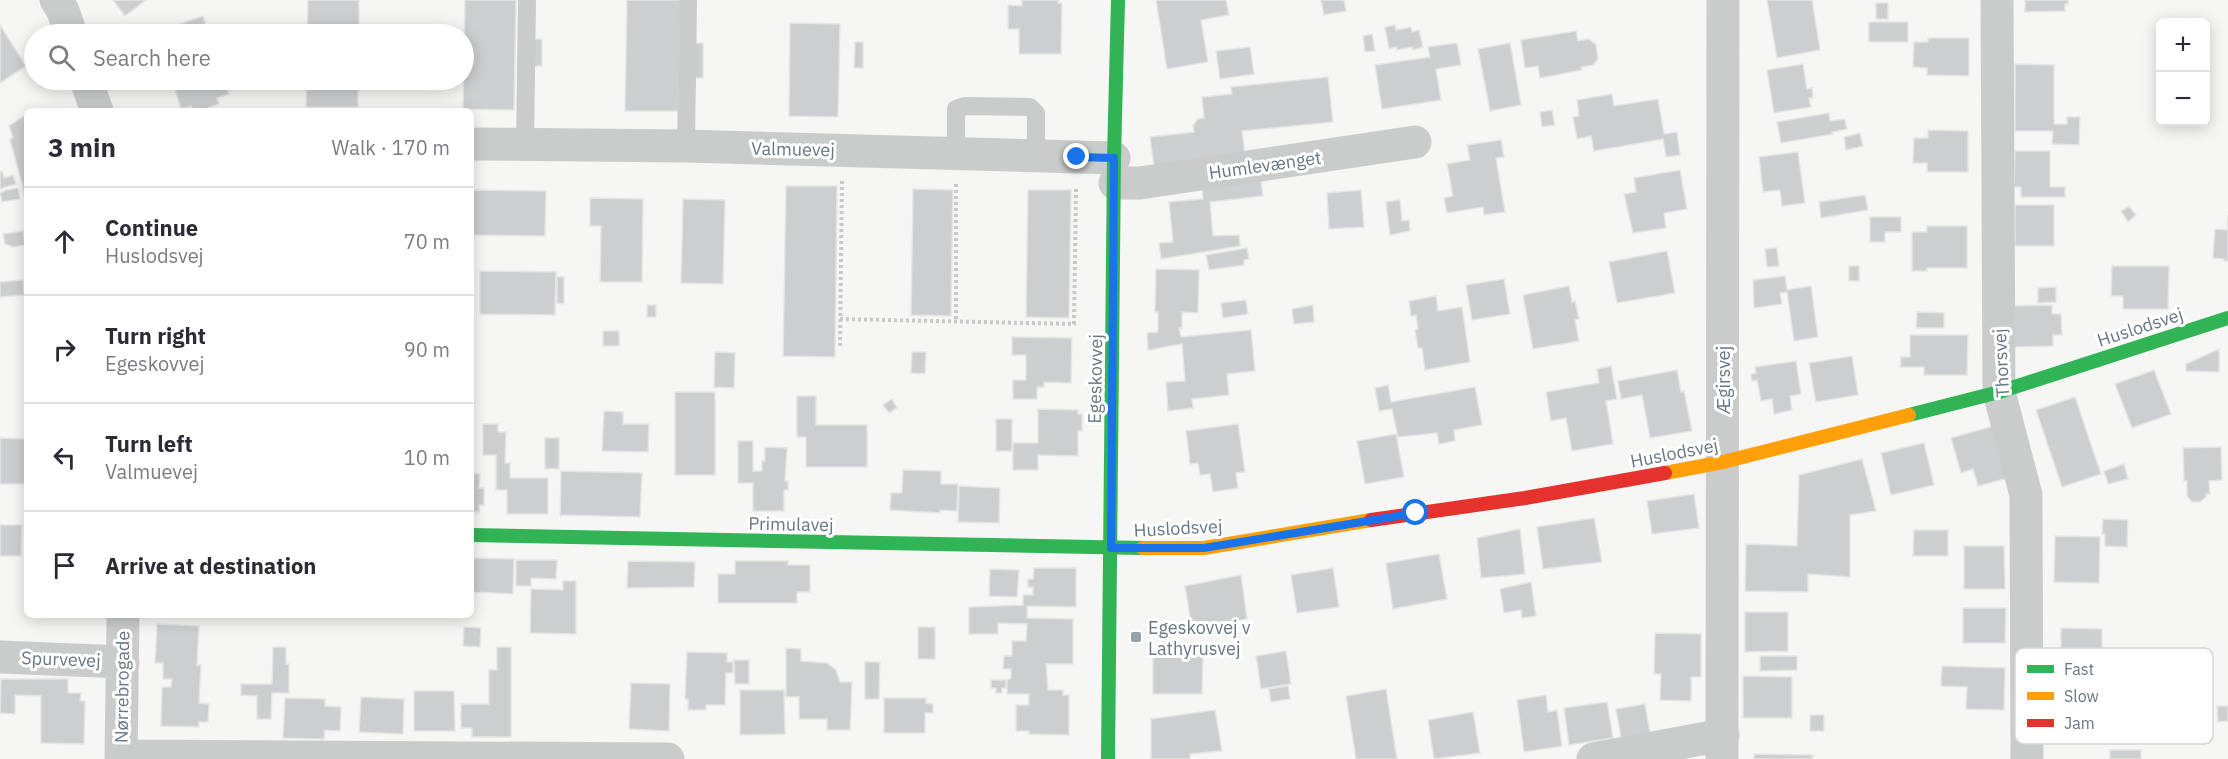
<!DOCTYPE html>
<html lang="en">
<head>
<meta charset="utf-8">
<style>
	:root { --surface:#fff; --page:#f2f2f3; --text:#2b2b33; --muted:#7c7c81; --line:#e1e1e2 }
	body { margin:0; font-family:"IBM Plex Sans",sans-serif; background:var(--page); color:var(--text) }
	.controls { position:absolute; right:18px; top:18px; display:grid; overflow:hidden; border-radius:9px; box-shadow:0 3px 15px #0003 }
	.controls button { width:54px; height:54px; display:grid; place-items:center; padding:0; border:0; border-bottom:2px solid var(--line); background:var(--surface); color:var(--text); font:30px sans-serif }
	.stop { position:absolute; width:18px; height:18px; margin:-14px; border:4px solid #1a73e8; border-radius:50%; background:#fff }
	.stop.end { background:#1a73e8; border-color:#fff; box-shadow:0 2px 6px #0008 }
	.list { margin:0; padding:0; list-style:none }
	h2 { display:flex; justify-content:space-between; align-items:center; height:78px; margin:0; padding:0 24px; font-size:26px }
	h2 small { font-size:20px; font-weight:400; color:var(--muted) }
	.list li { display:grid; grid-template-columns:39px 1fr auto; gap:18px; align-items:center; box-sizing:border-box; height:108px; padding:0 24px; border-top:2px solid var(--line) }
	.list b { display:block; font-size:22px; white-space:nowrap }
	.list p { margin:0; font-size:20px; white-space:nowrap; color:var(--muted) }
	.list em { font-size:20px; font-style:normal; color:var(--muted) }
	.icon { flex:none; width:33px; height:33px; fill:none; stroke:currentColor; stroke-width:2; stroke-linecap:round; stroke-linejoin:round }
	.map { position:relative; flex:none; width:2228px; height:759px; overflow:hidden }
	.search { position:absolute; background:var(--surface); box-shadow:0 3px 15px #0003; left:24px; top:24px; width:450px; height:66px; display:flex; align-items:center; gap:15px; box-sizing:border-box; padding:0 21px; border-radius:33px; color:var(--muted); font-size:22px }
	.panel { position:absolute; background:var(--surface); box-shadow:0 3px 15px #0003; left:24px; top:108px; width:450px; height:510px; border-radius:9px }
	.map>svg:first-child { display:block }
	.building { fill:#cdcecf; stroke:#e5e5e4; stroke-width:1.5 }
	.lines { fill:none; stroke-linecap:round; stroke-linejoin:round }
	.path { stroke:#c8c9ca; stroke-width:4; stroke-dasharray:3 3; stroke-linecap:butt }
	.lane { stroke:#cacccc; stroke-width:18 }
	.street { stroke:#cacccc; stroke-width:33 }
	.fast { stroke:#30b455; stroke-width:14 }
	.slow { stroke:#ff9f0a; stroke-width:14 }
	.jam { stroke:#e5322d; stroke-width:14 }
	.route { stroke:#1a73e8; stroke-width:8 }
	.poi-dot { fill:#99a3ab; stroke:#fff; stroke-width:2 }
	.labels { text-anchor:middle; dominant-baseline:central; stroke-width:6; stroke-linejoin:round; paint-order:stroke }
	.street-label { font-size:18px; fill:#677783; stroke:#fff }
	.poi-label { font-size:18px; fill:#677783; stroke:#fff; text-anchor:start }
	.key { fill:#fff; stroke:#d1d6da; stroke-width:1.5 }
	.key-label { font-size:16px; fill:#677783 }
</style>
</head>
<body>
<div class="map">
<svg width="2228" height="759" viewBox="0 0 2228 759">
	<rect width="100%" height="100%" fill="#f6f6f5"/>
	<path class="building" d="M113,0H146L125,16Z
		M308,0H359V34H307Z
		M465,0H516L514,110L463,109Z
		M627,0H680L678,111H625Z
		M1022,0H1059L1058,3H1062L1061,54H1019V29H1008V5L1022,6Z
		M1156,0H1226L1229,15L1201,20L1208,62L1167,69Z
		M1321,0H1344L1346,11L1324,15Z
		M1767,0H1812L1820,50L1777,58Z
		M2025,0H2068V4H2065V11L2025,12Z
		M1876,3H1888V19H1876Z
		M203,16L209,34H157L156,32Z
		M1869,22H1908V42H1869Z
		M790,23L840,24L838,117L789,116Z
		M0,25L26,66L0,83Z
		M1395,25L1396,30L1411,27L1412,32L1419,30L1423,47L1413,50L1412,47L1397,50L1396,47L1389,49L1385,27Z
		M1576,31L1578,41L1589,39L1596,45L1598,59L1593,65L1581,67L1582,70L1540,78L1538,66L1525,68L1521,40Z
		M1372,34L1375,51L1365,52L1363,36Z
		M1928,38H1969V76L1927,75V68L1913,67L1914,42H1928Z
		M533,39H542V66H533Z
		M855,42H863V68H854Z
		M694,43H703V78H694Z
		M1457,43L1461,65L1436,69L1441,100L1382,109L1375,65L1430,57L1428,47Z
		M1510,43L1521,105L1490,111L1478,49Z
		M1250,47L1254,74L1220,79L1216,51Z
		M1803,64L1807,89L1812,88L1813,98H1809L1811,107L1774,113L1767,70Z
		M2015,64L2054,65V124H2067V117H2080L2079,145L2052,144L2053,131H2015Z
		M1328,77L1333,122L1242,131L1245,156L1154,166L1150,137L1194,132L1193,125L1198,119L1204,118L1202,97L1232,94L1231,87Z
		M172,80H224L229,94L217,98L219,104L199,111H193L191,106L181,109Z
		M307,80H358V107H306Z
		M1612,94L1614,106L1658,99L1664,134L1677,132L1680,155L1666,157L1663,139L1594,151L1591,136L1577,139L1573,117L1579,116L1577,100Z
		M1552,110L1555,125L1542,127L1540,112Z
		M1829,113L1830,121L1845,119L1847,129L1832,132L1833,134L1781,143L1777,122Z
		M27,114V212L22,183L10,140L13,137L9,126Z
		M1928,130L1968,131V172H1927V163H1913L1914,138H1928Z
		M1860,133L1863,146L1846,150L1844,137Z
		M1501,140L1504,157L1496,158L1505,212L1484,215L1483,207L1447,213L1444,198L1453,196L1447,164L1470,160L1467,145Z
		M2015,151H2050V187H2065V197H2021V187H2014Z
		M1798,152L1805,203L1782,206L1780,190L1763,192L1759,157Z
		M1680,170L1687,209L1664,213L1666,228L1633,233L1624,194L1636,192L1634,178Z
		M2,171L4,178L13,175L16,184L0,189V172Z
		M1261,181L1263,196L1210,202L1213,236L1239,235L1240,246L1161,259L1159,243L1173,242L1169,202L1203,199L1202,185Z
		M786,186H837L835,357L783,356Z
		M18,188L20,199L2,202L0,193L6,190Z
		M913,189L953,190L951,316L911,315Z
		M471,190L546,191L545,236L471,235Z
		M1028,190H1071L1069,318L1026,317Z
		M1361,190L1364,227L1329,229L1327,193Z
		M1865,195L1868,210L1821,218L1819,202Z
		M590,198L643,199L642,282H600L601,226H590Z
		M683,199L725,200L723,284L681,283Z
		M1400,200L1402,221L1409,220L1410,231L1390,235L1386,202Z
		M2015,205H2054V246H2015Z
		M2129,206L2136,215L2128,222L2121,211Z
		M2228,215V261H2224V259L2213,258L2215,229L2227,230Z
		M1870,217H1901V232H1885V242H1870Z
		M1927,226H1967V268H1927V271H1912V232H1927Z
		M23,231L25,245L13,247L5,244L3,234Z
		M1247,248L1249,259L1244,260V265L1209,270L1206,255Z
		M1777,248L1779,266L1767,267L1765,249Z
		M1667,251L1675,293L1617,303L1609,262Z
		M1849,266H1859V281H1849Z
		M2112,266H2169L2168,309H2123V296H2111Z
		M1156,269L1199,270L1198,313L1182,312V328H1179L1181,337L1251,330L1255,371L1227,374L1229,395L1192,399L1193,408L1168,411L1166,382L1185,381L1182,344L1148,350L1147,333L1158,332V312H1155Z
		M480,271L556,272L555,315L480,314Z
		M1785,276L1787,290L1811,286L1818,337L1794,341L1787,292L1780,293L1782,304L1754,308L1753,280Z
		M557,277H564V304L557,303Z
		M1504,279L1510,314L1472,320L1466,285Z
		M23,280L24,295L0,297V282Z
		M1569,286L1572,302L1575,301L1579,319L1575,320L1579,341L1533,349L1523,295Z
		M2056,287V302L2038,303V288Z
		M1436,296L1438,311L1462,307L1470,362L1425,370L1422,348H1418L1415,330L1418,329L1416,315L1411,316L1409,301Z
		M1246,300L1248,314L1223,318L1221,303Z
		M647,305H656V317H647Z
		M1313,305L1314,322L1294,324L1292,309Z
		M2052,305V314H2061L2062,335H2053V346L2014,347L2013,306Z
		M1917,312L1944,313V328H1916Z
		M603,331H619V346H603Z
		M1910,335H1968L1967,375H1924V367H1900L1901,357H1910Z
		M1012,337L1072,338L1071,383L1044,382V387H1037V399H1013V380H1026V355H1012Z
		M2219,349V372L2186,371V364Z
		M715,352L735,353L734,388L714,387Z
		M912,352H926L925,374L911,373Z
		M1852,356L1858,395L1816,402L1809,363Z
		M1796,361L1801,394L1790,396L1792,410L1774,414L1772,399L1761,401L1757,380L1752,381L1751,374L1756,373L1755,367Z
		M1611,366L1617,399L1606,401L1613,444L1572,451L1566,418L1551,421L1546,392L1599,383L1597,369Z
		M1677,370L1681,392L1684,391L1692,431L1650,438L1642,395L1621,399L1618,381Z
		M2154,370L2171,414L2132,428L2115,384Z
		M1388,385L1391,402L1475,387L1482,425L1454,430L1455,441L1439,444L1437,433L1398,437L1392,409L1379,411L1375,388Z
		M675,392H715V475H675Z
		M797,396H816V425H867V467H806V437H797Z
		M2075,397L2101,474L2062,487L2036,410Z
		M892,399L897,408L889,413L883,405Z
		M1038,409L1078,410V414H1082V431H1078V456L1038,455V470H1013V443H1038Z
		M604,411L623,412V424H649L648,452L602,451Z
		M996,419H1012V451H996Z
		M483,424H498V432H506L505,463H510V478H548V514H507V490H496V455H483Z
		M1238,424L1245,472L1236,473L1238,488L1213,492L1210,474L1200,475L1198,463L1190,464L1186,431Z
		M1997,425L2012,477L1978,486L1973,469L1961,473L1951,438Z
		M1396,434L1404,477L1365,484L1357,441Z
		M0,438L27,439V484H0Z
		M545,438H559V469H545Z
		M738,441H753V471H762V461H765V447L787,448L785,481H788V490H784V511H753V483H738Z
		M1924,443L1934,485L1891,495L1881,453Z
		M2221,447L2222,480L2209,481L2210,494H2206V497L2200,502H2192L2187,496V481H2184L2183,448Z
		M1862,459L1876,511L1850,515V577L1808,574V592L1745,591L1746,544L1797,546L1799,475Z
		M2124,464L2128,479L2108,484L2104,471Z
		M903,470L941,471V484H958L957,511L940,510V513L890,510L891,493H902Z
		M561,471L642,473L640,517L560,515Z
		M471,473L480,474L479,488H484V505H479V512H471Z
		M959,486L1000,488L999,523L958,522Z
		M1694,494L1699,528L1652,534L1647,501Z
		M1594,518L1602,562L1543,569L1537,527Z
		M2103,519L2128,520L2127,547L2105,546V534H2102Z
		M0,525H22L21,556H0Z
		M1520,529L1525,574L1481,578L1477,538Z
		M1914,530H1948V556H1913Z
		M2055,536L2100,537L2099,583L2054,582Z
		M1964,546H2004L2005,589H1964Z
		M1439,554L1447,599L1393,609L1386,563Z
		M473,558L514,559L513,594L471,592Z
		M516,560H557L556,579L531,578V586H516Z
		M628,561L695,562L694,587L627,588Z
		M735,561H788V565H810V592H797V603H718V574H735Z
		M1034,568H1076V607L1027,606V618L1073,619V664H1046L1048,690H1063V695H1069V735L1029,734V731H1016V705H1029V694H1007V680L1011,678V669H1003L1004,656H1012V641H1026L1027,624L998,623V634H969V607L1023,605V595H1033V587H1028V579H1033Z
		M1333,568L1339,607L1297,613L1291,575Z
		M990,569L1019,570L1017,597L989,596Z
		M1241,575L1247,619L1192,628L1185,586Z
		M563,581H576V634L530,633L531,589L563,590Z
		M1531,582L1536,616L1522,618L1521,610L1504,613L1500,589Z
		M1963,608H2006L2005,643H1963Z
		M1745,612H1788V651L1745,652Z
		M157,624L199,626L197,665H201L199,703L209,704L208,722H199V727L161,726L162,687H171L172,679H163V663H155Z
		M464,627L481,628L480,647L463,646Z
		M918,627H935V659H918Z
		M2061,628L2102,629V667L2061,666Z
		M1655,633L1701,634V677H1691V701L1660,700L1661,674H1654Z
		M1172,644H1200V654H1203L1202,694H1153V654H1172Z
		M273,647H286V664H289V693H272L271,719H257V696L241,695V684H272Z
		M497,647H511V737H472V728H461V704H489V670H497Z
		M786,648L801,649V661L827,663L836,670L840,682H852L850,730H827V719H799V697H786Z
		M1286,651L1291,684L1261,689L1256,656Z
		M687,652L727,653V662H733V673H726L725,705H706V710H688V699H685Z
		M1760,656H1797V670L1760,671Z
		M734,660H749V684H735Z
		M865,662H880L879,699H865Z
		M1942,666L2005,668L2004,710L1966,709L1967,687L1941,686Z
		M1743,676L1792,677V718H1743Z
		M1,679H68V693H81L80,701H85L84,744L41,743V696L15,695V714L0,713Z
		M991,680H1006V688H1002V693H996V688H991Z
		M631,683L670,684L669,731L629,729Z
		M1288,686L1290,699L1271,702L1269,689Z
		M1386,689L1397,759H1356L1346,696Z
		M740,690H784L785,734L740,735Z
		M414,691H454L455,731H414Z
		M1546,695L1548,712L1557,710L1562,746L1524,752L1517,700Z
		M361,697L404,699L403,734L359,732Z
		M285,698L325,699V706L341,707L340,731L325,730L324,739L283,738Z
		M884,698H926V703L933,704V713H925V733H884Z
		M1607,702L1613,738L1569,745L1564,708Z
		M1645,704L1650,733L1621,738L1616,709Z
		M2217,706H2228V721L2218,722Z
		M1215,710L1222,751L1190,754V759H1151V719Z
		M1473,712L1480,753L1434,759L1428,720Z
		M1810,715H1824V731H1810Z
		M2110,750H2141V759H2110Z
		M1754,754L1813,755L1812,759H1754Z"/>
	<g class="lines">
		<path class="path" d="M956,184V321
			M840,319L1074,324L1076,189
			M840,346L842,181"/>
		<path class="lane" d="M525,144L527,0
			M686,146L688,0
			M956,154V109L965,106L1030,107L1036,113V156"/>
		<path class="street" d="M56,0L63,11L71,34
			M1997,0L1999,392L2026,495L2027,759
			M86,80L97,111
			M471,144L686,146L1114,158
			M1115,183H1140L1415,142
			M0,657L123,662
			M121,756L668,759
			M121,759L123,615
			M1593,759L1723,735
			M1722,759L1723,0"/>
		<path class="fast" d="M1909,415L1999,392L2228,318
			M471,535L1143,548
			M1108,759L1114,158L1118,0"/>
		<path class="slow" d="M1665,473L1723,462L1909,415
			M1143,548H1204L1371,520"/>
		<path class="jam" d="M1371,520L1525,498L1665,473"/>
	</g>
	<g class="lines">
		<path class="route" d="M1077,157L1114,158L1111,548H1204L1416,513"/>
	</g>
	<rect class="poi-dot" x="1130" y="631" width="12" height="12" rx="3"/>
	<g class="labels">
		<g class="street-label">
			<text transform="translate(793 149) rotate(1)">Valmuevej</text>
			<text transform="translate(1265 165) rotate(-8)">Humlevænget</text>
			<text transform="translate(2140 327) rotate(-18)">Huslodsvej</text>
			<text transform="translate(2001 363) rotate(-93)">Thorsvej</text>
			<text transform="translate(1095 379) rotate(-89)">Egeskovvej</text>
			<text transform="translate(1723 380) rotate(-90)">Ægirsvej</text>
			<text transform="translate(1674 453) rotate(-11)">Huslodsvej</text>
			<text transform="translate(791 524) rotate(1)">Primulavej</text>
			<text transform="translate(1178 528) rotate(-3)">Huslodsvej</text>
			<text transform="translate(61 659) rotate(2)">Spurvevej</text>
			<text transform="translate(122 687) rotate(-89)">Nørrebrogade</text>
		</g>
		<g class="poi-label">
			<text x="1148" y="627">Egeskovvej v<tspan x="1148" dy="21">Lathyrusvej</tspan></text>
		</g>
	</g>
	<rect x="2015" y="648" width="198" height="96" rx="9" class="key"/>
	<rect x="2027" y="665" width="27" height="8" fill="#30b455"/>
	<rect x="2027" y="692" width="27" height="8" fill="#ff9f0a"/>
	<rect x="2027" y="719" width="27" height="8" fill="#e5322d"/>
	<g class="key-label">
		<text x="2064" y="675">Fast</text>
		<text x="2064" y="702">Slow</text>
		<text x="2064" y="729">Jam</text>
	</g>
</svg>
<div class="controls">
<button>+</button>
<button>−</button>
</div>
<div class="stop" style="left:1416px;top:513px"></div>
<div class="stop end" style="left:1077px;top:157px"></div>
<div class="search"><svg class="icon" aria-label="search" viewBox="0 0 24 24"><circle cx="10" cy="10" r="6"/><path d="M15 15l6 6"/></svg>Search here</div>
<section class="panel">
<h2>3 min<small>Walk · 170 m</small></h2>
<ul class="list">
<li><svg class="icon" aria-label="ahead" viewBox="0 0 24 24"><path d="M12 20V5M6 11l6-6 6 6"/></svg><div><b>Continue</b><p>Huslodsvej</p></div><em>70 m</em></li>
<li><svg class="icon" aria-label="right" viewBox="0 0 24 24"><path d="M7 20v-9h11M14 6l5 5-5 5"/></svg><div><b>Turn right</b><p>Egeskovvej</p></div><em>90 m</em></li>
<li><svg class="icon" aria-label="left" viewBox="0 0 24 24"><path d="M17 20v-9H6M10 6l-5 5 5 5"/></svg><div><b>Turn left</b><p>Valmuevej</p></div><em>10 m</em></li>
<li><svg class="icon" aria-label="arrive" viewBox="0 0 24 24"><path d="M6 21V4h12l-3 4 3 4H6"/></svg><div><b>Arrive at destination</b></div></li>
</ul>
</section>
</div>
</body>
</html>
